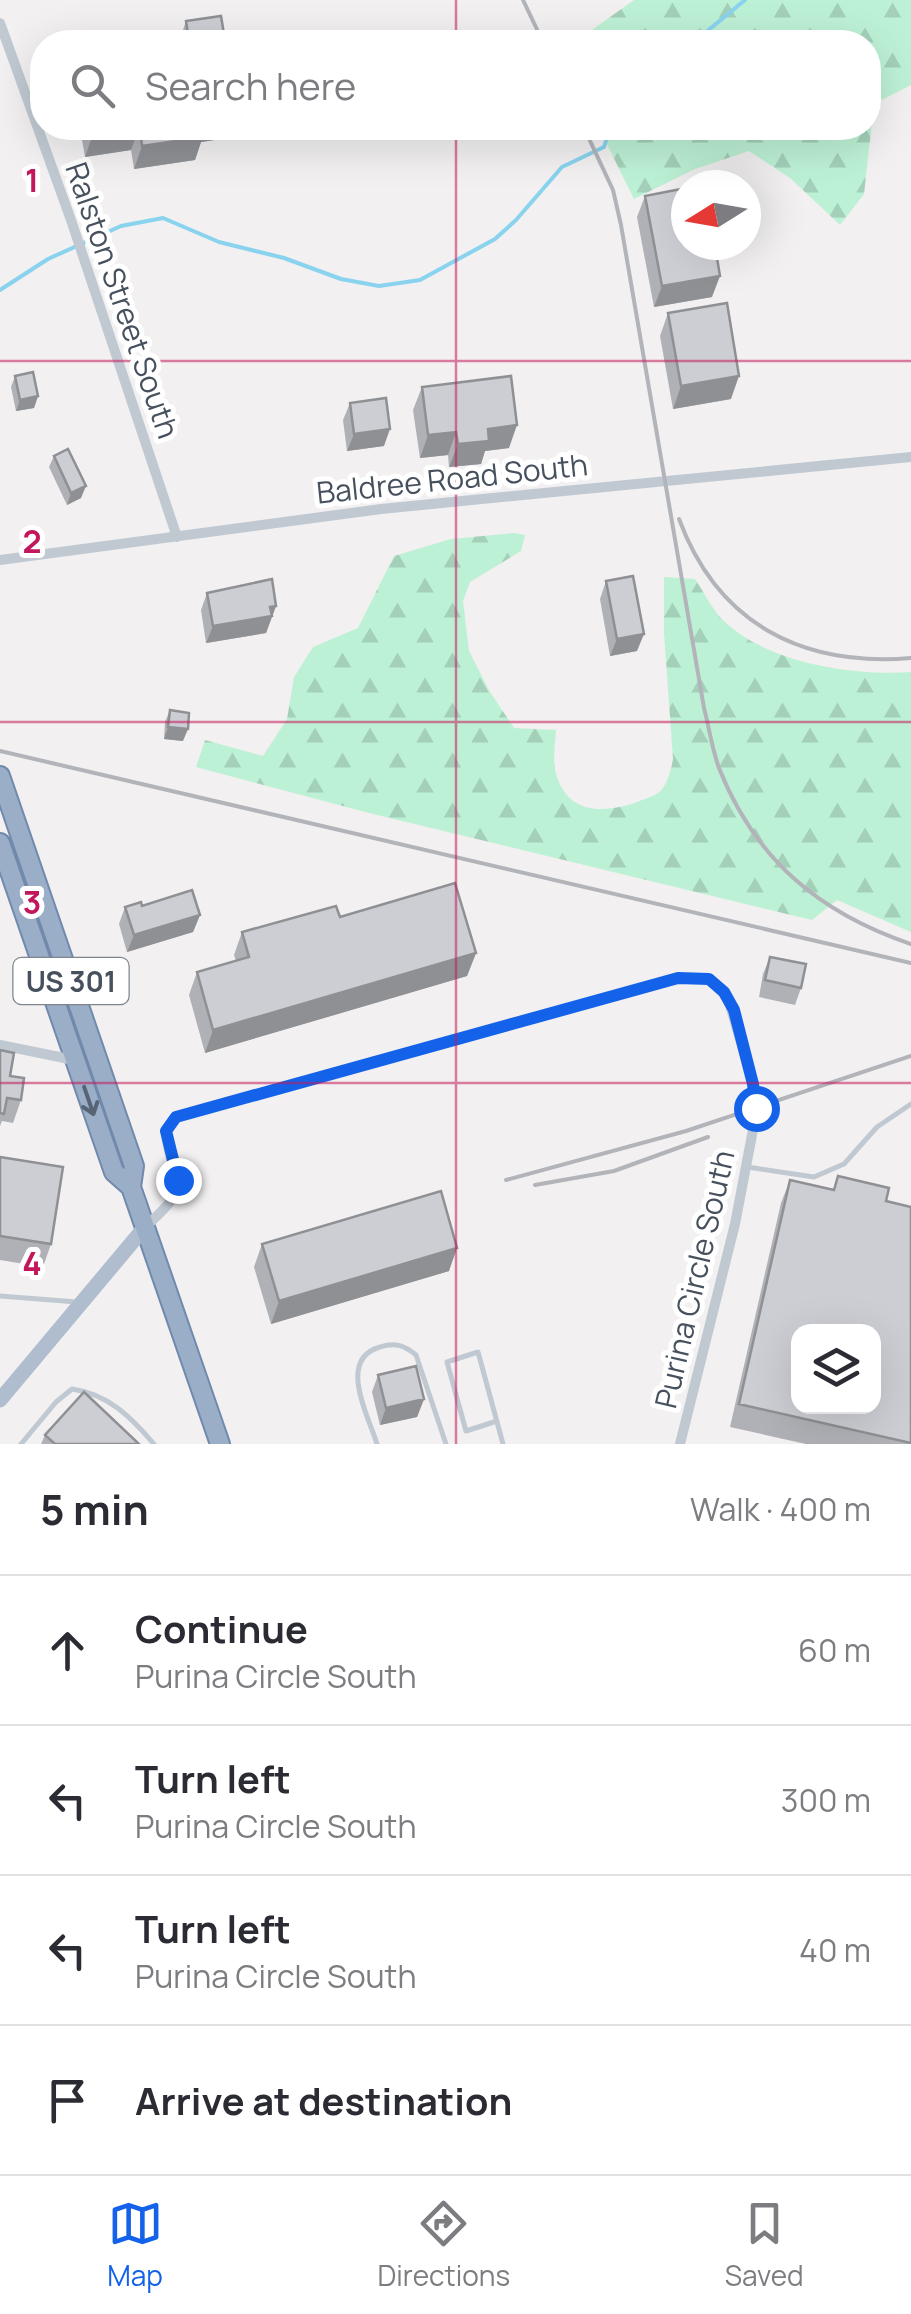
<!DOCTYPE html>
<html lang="en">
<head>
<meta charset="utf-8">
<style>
	:root { --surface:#fff; --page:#f7f7f7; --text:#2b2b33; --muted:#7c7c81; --line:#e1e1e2; --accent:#1362e9 }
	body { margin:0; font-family:Manrope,sans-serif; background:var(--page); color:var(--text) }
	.controls { position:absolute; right:30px; bottom:30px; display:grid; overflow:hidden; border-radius:20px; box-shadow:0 10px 40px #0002 }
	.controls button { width:90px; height:90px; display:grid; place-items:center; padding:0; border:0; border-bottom:2px solid var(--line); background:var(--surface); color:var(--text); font:50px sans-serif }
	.compass { position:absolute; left:671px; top:170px; width:90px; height:90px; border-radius:50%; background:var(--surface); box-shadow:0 10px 40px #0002; rotate:259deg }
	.stop { position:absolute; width:30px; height:30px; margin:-22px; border:8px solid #1362e9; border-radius:50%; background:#fff }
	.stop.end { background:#1362e9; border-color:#fff; box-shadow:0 2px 10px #0008 }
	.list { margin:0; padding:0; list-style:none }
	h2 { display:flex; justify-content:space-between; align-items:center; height:130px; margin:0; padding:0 40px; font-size:42px }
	h2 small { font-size:32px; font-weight:400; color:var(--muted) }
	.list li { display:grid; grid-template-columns:65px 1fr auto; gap:30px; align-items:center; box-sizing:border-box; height:150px; padding:0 40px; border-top:2px solid var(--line) }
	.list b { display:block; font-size:38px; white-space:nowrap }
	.list p { margin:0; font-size:32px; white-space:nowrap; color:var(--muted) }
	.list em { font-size:32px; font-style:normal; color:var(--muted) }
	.icon { flex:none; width:55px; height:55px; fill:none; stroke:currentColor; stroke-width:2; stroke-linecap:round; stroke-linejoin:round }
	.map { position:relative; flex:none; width:911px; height:1444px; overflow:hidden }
	.search { position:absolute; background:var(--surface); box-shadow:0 10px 40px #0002; left:30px; right:30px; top:30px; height:110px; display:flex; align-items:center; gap:25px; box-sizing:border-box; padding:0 35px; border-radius:40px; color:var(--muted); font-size:38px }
	.sheet { height:730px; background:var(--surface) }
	nav { display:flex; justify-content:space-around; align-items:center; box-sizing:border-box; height:140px; border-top:2px solid var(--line); background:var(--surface); font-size:28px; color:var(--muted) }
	nav a { display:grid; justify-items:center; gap:5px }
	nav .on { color:var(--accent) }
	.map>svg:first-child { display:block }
	.forest { fill:url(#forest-firs) }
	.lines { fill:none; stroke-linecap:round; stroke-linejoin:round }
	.stream { stroke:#89d3ef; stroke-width:4 }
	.trunk-casing { stroke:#7189ac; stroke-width:22 }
	.service { stroke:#c0c9d2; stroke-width:5 }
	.minor { stroke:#c0c9d2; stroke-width:10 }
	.primary { stroke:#afbdcf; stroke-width:15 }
	.trunk { stroke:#9aaec8; stroke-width:18 }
	.rail { stroke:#b2b4ba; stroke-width:4 }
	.wall { fill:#afb1b6 }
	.shaded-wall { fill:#8f9094 }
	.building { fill:#ccced4; stroke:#8f9094; stroke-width:2.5; fill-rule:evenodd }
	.oneway { stroke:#586473 }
	.route { stroke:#1362e9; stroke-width:12 }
	.grid { fill:none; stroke:#c2185b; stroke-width:2.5; stroke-opacity:0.55 }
	.labels { text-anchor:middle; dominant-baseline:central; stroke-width:10; stroke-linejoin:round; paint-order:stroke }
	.shield { fill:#fff; stroke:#7e858e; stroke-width:2.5 }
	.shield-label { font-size:28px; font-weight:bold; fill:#47515e }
	.street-label { font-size:30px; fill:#47515e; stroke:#fff }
	.grid-label { font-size:32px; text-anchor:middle; font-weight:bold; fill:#c2185b; stroke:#fff; stroke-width:10; stroke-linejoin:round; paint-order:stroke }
</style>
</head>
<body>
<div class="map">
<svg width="911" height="1444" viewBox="0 0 911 1444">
	<defs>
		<pattern id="forest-firs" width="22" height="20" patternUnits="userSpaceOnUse" patternTransform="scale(2.5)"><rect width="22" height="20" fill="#bdf1d5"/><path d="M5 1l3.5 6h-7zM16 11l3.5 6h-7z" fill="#a4d0b9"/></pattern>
	</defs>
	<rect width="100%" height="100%" fill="#f2f0f0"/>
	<path class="forest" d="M634,0H911V85L874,104L864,194L840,225L790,178L749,151L695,169L634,199L599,128H868V42H575Z
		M514,533L525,535L521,551L470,582L463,601L469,651L490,692L514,728L556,730C555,745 552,763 557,777C570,817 610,813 642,800C650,797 658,795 662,789C669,780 671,769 673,759L664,633V577L695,579C703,591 711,607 721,618C764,663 853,676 911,672V932L837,900L812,920L369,813L196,767L205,740L263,756L287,719L294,677L313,647L358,628L394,556L451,539Z"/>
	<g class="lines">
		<path class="stream" d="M694,42L745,0
			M0,290L48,259L121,226L163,218L219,242L284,258L341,279L379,286L420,280L495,239L516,220L562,167L604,147L610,128"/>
		<g class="trunk-casing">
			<path id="trunk" d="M0,776L134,1166L131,1187L220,1444
				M0,843L114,1172L131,1187"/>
		</g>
		<path class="service" d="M747,1167L814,1177L844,1164L877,1127L911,1104
			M0,1296L77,1302
			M497,1421L466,1431L447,1362L478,1352L503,1444
			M21,1444L56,1402L72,1389C108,1394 131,1417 154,1444
			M377,1444C368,1415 337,1359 380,1347C395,1342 404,1345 416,1355L446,1444"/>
		<path class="minor" d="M0,23L71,220L177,537
			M0,560L381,509L911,457
			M0,1045L74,1060
			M145,1227C200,1178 170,1189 166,1131L175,1117L678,978L709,979L728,998L753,1084L756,1114L735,1224L680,1444"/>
		<path class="primary" d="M0,1400L145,1227"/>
		<use href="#trunk" class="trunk"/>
		<path class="rail" d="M523,0L543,42
			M584,128L613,190L621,225L704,708C709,727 712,749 719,768C755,859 819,913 911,944
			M679,519C718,624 802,667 911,658
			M0,751L911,963
			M506,1180L686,1131L911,1056
			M535,1185L614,1171L708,1137"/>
	</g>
	<path class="wall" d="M186,21L224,34L221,42H183L182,33Z
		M80,128H295L201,142L195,160L134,169L131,150L85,157Z
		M645,196L712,297L654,307L637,217Z
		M668,313L731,399L673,409L660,336Z
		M15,376L38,396L34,408L16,411L11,387Z
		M422,387L509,448L485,451L481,464L449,467L448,455L420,458L413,410Z
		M350,403L384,446L347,451L343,420Z
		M54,456L81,498L67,505L49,467Z
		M606,581L637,651L610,656L600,599Z
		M207,593L276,606L266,633L206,643L201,610Z
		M170,710L183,741L164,739L165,722Z
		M142,906L200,915L193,932L127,952L119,924L125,907Z
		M340,917L476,953L467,976L205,1053L189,995L197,972L236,961L234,955L242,932Z
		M770,957L801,988L795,1005L759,997L763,974Z
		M0,1050L21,1100L13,1123L2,1121L0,1126Z
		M0,1157L51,1244L43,1267L0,1260Z
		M838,1176L886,1201L911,1444H806L730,1427L781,1203L790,1180L833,1190Z
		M262,1244L449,1271L271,1324L254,1267Z
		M378,1375L424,1399L417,1417L380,1425L372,1392Z
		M45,1435L139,1444H41Z"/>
	<path class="shaded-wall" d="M224,34L221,42H188L189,40Z
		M139,128L131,150L85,157L93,134Z
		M198,128H295L201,142L195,160L134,169L142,146Z
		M720,276L712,297L654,307L662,286Z
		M739,376L731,399L673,409L681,386Z
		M38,396L34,408L16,411L20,400Z
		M517,425L509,448L485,451L481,464L449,467L458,444L488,429Z
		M390,429L384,446L347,451L354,434Z
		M456,432L448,455L420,458L428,435Z
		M86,486L81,498L67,505L71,493Z
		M276,606L266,633L206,643L213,626Z
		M644,634L637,651L610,656L617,639Z
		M168,727L188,729L183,741L164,739Z
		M200,915L193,932L127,952L134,935Z
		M476,953L467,976L205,1053L213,1030Z
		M457,1248L449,1271L271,1324L279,1301Z
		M424,1399L417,1417L380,1425L386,1408Z"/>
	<path class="building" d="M221,16L224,34L189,40L186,21Z
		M92,128H135L93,134Z
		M140,128H202L203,137L142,146Z
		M686,188V245H704L706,253L716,252L720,276L662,286L645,196Z
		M727,303L739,376L681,386L668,313Z
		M33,372L38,396L20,400L15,376Z
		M511,376L517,425L488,429L489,441L458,444L456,432L428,435L422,387Z
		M386,398L390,429L354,434L350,403Z
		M68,449L86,486L71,493L54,456Z
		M633,576L644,634L617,639L606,581Z
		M272,579L276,606L270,607L272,616L213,626L207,593Z
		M170,710L189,713L188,729L168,727Z
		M455,883L476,953L213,1030L197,972L249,957L242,932L336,906L340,917Z
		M192,890L200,915L134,935L125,907L141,902L142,906Z
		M770,957L806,964L801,988L765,980Z
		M0,1050L14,1053L10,1076L24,1078L21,1100L7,1098L4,1114L0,1113Z
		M0,1157L63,1167L51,1244L0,1236Z
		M838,1176L889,1188L886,1201L911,1207V1443L739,1404L790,1180L834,1190ZM798,1332H874V1406H798Z
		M441,1191L457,1248L279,1301L262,1244Z
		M416,1366L424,1399L386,1408L378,1375Z
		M84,1392L139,1444H55L45,1435Z"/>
	<defs><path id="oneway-shaft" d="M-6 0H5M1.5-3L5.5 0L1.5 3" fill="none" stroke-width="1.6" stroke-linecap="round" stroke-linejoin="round" transform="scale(2.5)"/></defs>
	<use class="oneway" href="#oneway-shaft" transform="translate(89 1101) rotate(71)"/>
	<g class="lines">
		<path class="route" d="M178,1180L166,1131L176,1117L678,978L709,979L724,992L734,1010L753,1084L756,1108"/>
	</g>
	<path class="grid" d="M456,0V42M456,128V1444M0,361H911M0,722H911M0,1083H911"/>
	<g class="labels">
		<rect class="shield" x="13.5" y="958" width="115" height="46" rx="8"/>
		<g class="shield-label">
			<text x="71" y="981">US 301</text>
		</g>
		<g class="street-label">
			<text transform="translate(123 300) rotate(71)">Ralston Street South</text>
			<text transform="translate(452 478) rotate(-6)">Baldree Road South</text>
			<text transform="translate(694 1279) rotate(-77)">Purina Circle South</text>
		</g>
	</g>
	<g class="grid-label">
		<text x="32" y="192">1</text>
		<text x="32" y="553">2</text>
		<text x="32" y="914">3</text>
		<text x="32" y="1275">4</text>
	</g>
</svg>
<div class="controls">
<button><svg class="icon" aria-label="layers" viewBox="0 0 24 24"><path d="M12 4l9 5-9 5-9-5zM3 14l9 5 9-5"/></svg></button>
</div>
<svg class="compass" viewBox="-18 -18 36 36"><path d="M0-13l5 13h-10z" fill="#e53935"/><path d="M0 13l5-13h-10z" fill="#7c7c81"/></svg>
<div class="stop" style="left:756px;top:1108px"></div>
<div class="stop end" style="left:178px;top:1180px"></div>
<div class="search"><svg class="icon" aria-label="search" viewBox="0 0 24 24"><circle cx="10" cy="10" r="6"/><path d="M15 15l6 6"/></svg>Search here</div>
</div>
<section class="sheet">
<h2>5 min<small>Walk · 400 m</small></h2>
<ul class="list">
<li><svg class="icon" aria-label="ahead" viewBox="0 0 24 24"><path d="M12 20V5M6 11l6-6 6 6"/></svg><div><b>Continue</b><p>Purina Circle South</p></div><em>60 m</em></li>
<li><svg class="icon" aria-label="left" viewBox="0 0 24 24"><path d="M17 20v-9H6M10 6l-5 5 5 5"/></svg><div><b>Turn left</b><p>Purina Circle South</p></div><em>300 m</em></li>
<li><svg class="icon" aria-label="left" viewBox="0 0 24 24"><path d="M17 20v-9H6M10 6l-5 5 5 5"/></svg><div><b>Turn left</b><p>Purina Circle South</p></div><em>40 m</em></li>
<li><svg class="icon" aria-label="arrive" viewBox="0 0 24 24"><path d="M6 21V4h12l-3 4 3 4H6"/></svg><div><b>Arrive at destination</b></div></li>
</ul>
</section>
<nav>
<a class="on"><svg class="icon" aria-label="map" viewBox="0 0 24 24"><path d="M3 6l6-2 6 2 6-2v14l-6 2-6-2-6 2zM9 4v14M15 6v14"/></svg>Map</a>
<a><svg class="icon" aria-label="directions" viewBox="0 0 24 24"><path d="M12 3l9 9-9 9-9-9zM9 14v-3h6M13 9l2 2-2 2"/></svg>Directions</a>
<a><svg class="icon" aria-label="saved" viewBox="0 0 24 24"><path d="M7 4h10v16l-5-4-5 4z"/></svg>Saved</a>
</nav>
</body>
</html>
